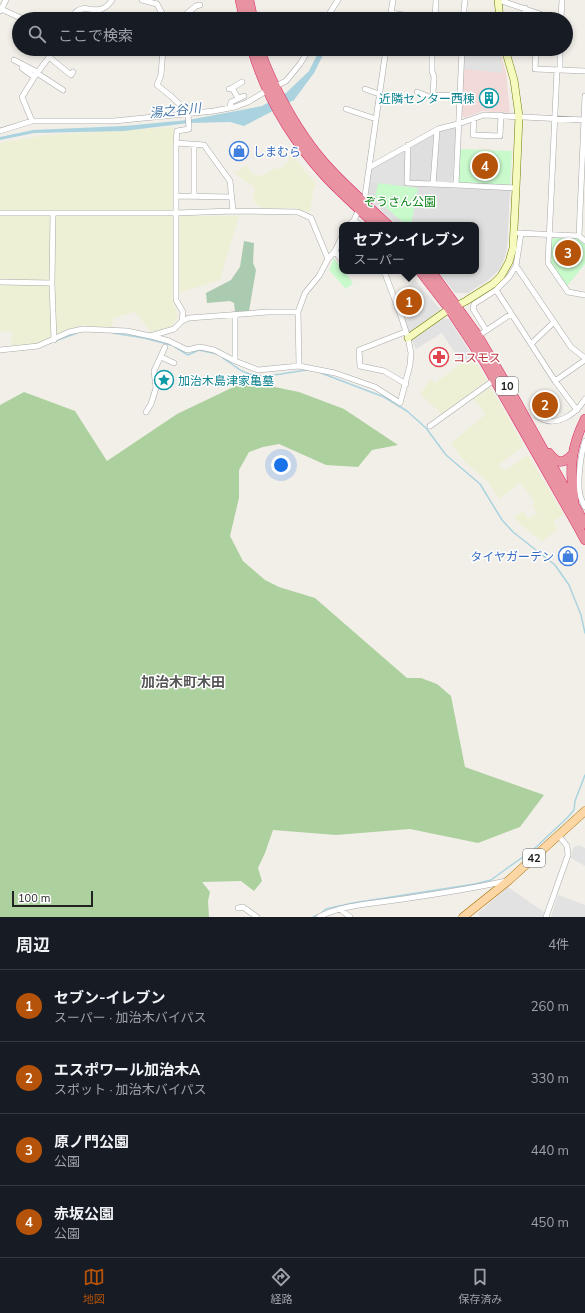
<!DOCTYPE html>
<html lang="ja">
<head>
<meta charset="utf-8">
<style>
	:root { --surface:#171b24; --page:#20242c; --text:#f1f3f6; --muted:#9ea1a6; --line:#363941; --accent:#b45309 }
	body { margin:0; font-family:Mulish,"Noto Sans JP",sans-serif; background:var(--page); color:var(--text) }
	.scale { position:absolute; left:12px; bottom:10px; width:81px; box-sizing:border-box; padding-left:4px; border:2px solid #222; border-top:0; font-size:11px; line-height:14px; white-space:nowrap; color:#222; -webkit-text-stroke:3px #fff; paint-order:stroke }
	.you { position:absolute; left:281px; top:465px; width:14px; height:14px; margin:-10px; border:3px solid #fff; border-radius:50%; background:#1a73e8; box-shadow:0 0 0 6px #1a73e833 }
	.badge { display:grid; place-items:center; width:26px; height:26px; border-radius:50%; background:var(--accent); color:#fff; font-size:13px; font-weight:700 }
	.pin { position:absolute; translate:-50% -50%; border:2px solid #fff; box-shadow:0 1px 4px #0006 }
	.popup { position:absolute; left:339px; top:222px; width:140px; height:52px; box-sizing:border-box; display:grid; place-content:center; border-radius:8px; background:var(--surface); filter:drop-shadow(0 1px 3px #0005); font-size:13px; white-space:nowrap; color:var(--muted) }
	.popup b { font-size:15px; color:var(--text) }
	.popup::after { content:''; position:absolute; left:50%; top:100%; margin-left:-8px; border:8px solid transparent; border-top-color:var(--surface) }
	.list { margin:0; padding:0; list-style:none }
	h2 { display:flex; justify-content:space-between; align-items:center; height:52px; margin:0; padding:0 16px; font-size:17px }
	h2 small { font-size:13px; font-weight:400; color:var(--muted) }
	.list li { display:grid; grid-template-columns:26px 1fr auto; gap:12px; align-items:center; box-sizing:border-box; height:72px; padding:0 16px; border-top:1px solid var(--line) }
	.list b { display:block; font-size:15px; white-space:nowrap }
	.list p { margin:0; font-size:13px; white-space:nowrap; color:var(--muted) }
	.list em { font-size:13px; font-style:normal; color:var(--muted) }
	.icon { flex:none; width:22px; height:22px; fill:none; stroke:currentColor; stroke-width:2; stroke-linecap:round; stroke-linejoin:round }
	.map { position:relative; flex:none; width:585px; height:917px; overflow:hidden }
	.search { position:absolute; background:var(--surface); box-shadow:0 2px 6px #0003; left:12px; right:12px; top:12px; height:44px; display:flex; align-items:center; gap:10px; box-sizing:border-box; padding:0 14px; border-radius:22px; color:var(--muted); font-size:15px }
	.sheet { height:340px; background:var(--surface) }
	nav { display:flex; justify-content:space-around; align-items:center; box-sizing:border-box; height:56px; border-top:1px solid var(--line); background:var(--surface); font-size:11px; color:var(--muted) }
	nav a { display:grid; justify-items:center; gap:2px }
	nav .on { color:var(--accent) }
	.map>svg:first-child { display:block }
	.residential { fill:#e0dfdf }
	.commercial { fill:#f2dad9 }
	.farmland { fill:#eef0d5 }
	.forest { fill:#add19e }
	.cemetery { fill:#aacbaf }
	.park { fill:#c8facc }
	.parking { fill:#e2e2e2 }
	.water { fill:#aad3df }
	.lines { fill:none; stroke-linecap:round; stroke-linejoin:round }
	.stream { stroke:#aad3df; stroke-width:1.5 }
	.street-casing { stroke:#a9a9a9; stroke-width:6 }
	.secondary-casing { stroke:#707d05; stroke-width:8 }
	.primary-casing { stroke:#a06b00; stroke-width:9 }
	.highway-casing { stroke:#dc2a67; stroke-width:10 }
	.street { stroke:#fff; stroke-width:5 }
	.secondary { stroke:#f7fabf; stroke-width:7 }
	.primary { stroke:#fcd6a4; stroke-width:8 }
	.highway { stroke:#e892a2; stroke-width:9 }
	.labels { text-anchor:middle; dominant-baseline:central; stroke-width:3; stroke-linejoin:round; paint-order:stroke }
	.shield { fill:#fff; stroke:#646464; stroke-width:1 }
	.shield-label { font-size:11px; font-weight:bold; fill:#222 }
	.culture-label { font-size:12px; fill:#0d838f; stroke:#fff; text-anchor:end }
	.shop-label { font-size:12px; fill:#366cbe; stroke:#fff; text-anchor:start }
	.park-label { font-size:12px; fill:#0c8416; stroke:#fff }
	.health-label { font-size:12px; fill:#be3a42; stroke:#fff; text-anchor:start }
	.water-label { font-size:13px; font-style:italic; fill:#4a7aab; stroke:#fff }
	.quarter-label { font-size:14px; font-weight:bold; fill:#555; stroke:#fff }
</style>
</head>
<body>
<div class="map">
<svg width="585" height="917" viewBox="0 0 585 917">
	<rect width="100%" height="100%" fill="#f2efe9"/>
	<path class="residential" d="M453,128L456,129L452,188L510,190L507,247L505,257L499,270L488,280L468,293H455L438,271H476V225H396L368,198L371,168L438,131Z"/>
	<path class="commercial" d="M465,49H499L506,73L510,113L482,111L465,118L461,116Z"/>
	<path class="farmland" d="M174,127L173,216H239L220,280L172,295L178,317L171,327L151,332L135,312L113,318L112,328L81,326L69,329L38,345L11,347L12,331L0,332V143L46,135Z
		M291,154L317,185L314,187L310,212L291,208L267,209L261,207L255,203L253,197L255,191L254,187L234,173L247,165L252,174L260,176L265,174L276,167L278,170L288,162Z
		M472,355L487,381L442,414L420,394L431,379L435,383Z
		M490,386L524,446L497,466L506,470L528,455L564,514L553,522L558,529L542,541L521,525L514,517L523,511L528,519L537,514L532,505L535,502L520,483L499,499L487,481L464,461L451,443L486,414L473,399Z"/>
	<path class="forest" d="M246,381L299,392L344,409L398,445L372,450L358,467L326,465L279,444L263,447L249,452L239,470V498L230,536L243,561L265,580L279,587L315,598L407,678H421L437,684L451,696L465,767L544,795L520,827L478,843L410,829L336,835L273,830L265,853L258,868L262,881L254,891L241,881L202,882L210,892L208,901L209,917H0V405L24,392L75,411L107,461L177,414Z"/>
	<path class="cemetery" d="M244,241L254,243L253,263L256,270L249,311L235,312L234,303L230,301L207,303L206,293L231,280L240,267Z"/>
	<path class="park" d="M459,149L512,151L510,186L460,183L458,181Z
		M378,183L418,188L411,225H406L375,198Z
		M554,237L578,238L585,243V264L567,286L550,263L552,240Z
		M334,258L342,269V271H344L353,283L346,289L329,270Z"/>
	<path class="parking" d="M465,49H499L503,73L464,69Z
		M404,152L403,185L368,182L370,171Z
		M415,280L441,310L409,333L403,321L417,309L402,290Z
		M443,318L449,319L472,355L462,364L442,333L416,349L412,341V338Z
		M578,845L585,848V866L571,858L573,848Z
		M508,887L544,912L543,917H480L478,913Z
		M558,895L585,905V917H551Z"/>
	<path class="water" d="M320,49H326L314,73L294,100L244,126L230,122L189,123L124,131L34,133L0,140V137L33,130L124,126L188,120L262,106L286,93L309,71Z"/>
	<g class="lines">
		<path class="stream" d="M113,333L144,338L171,345
			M47,344L77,333
			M175,347L188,355L199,350L217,354
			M223,358C230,362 237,369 244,372C265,381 288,371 310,370
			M321,373L384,397L407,411L426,428L446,455L480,484L502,520L513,532L555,565L569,585L581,615L585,633
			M321,913L326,909L353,903L475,884L491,880L506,869L534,849L567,818L574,810L575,801L585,775
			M313,917L318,915"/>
		<g class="street-casing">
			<path id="street" d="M142,0L157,4L165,19
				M499,0L543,15L537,18V19
				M1,9L23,19
				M0,11L6,0
				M391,13L404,15
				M543,15L555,19
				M72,19C73,17 75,12 77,11C88,3 99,19 112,0
				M180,19L196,6L200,5
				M326,19L338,0
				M390,19L393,0
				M435,19L436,0
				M463,19L465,0
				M524,19L525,8
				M561,19L562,0
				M163,49L161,75L157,85L172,97L188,113L189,129L177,131L176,143V300L183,312L182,321
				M171,49L181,52
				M432,49V71L434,77L433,93L435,95L459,96
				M462,49L456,185L516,188
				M536,49L535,69L585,71
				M49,57L71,75L73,72
				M14,60L37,72
				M22,68L34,77
				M557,70L548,263L568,292L585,295
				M560,70V49
				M37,73L63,90
				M232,88L242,82
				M229,89L232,88L238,98
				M365,89L379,94
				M417,92L432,98L435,95
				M230,108L231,102L244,96
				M346,109L376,119
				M474,119L473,135L500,136L501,115
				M32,121L22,97L35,76L55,49
				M0,131L32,121H114L214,111L235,107L248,102L268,90L286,81L300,64L309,49
				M176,143L204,145L230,181L233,211
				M194,145V196
				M408,145L407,183L456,185
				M370,167L438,129L458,124L484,115L584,120
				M433,184L437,130
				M176,196L232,197
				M0,213H176L233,211L298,212L311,218L328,259
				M53,213L52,283L54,340
				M354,220L360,225
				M349,225L354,220L365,196L386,49
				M518,233L579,236L585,241
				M521,233L516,266L571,347L585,358
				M342,236L335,251L328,259L319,276L305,293L298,312L299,366L335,373L375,387L400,403L410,365L411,353L408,338L401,316L384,271
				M579,236L585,96
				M335,251L342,261
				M516,266L509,277L496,290L555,381L577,410
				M0,282L52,283
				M235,314V361
				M486,330L473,309L474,304L496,290
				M405,332L359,350L360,366L384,371L406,384
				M151,336L169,341L187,350L200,347L214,350L235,361L258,370L299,366
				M478,336L511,314
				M531,344L554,322
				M0,350L38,346L69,332L83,329L127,331L150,336L174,329L182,321L189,318L268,312H298
				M161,357L174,363
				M555,381L585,360
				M146,412L151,404L156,388L154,371L165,347
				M537,416C555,429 575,415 585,399
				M430,426L494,380
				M585,441C581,453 577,482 580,495C581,499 583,503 585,507
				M238,908L243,907L257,917
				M340,909L350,917
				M319,917C341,905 377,903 403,899C437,894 471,889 506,881
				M546,917L568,855L567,846L559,836"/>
		</g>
		<g class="secondary-casing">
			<path id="secondary" d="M498,0L500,19
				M408,338L445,312L466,301L493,284L501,276L509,262L513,248L516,188L519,116L514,80L505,49"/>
		</g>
		<g class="primary-casing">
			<path id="primary" d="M463,917L508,881L585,811"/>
		</g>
		<g class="highway-casing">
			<path id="highway" d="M240,0L244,19
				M249,0L253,19
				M252,49C266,96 292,140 325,176C341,193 359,209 376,225
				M260,49C264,64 272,80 279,94C293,121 310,148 331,170C349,189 369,207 388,225
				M420,271L450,310L485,363L577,525
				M431,271L478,336L515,399L585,524
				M549,453C557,463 562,465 572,455
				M574,501C569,470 571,447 585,419
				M576,519L577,525L585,540"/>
		</g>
		<use href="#street" class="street"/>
		<use href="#secondary" class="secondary"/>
		<use href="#primary" class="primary"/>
		<use href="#highway" class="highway"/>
	</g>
	<defs>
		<g id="building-ring" transform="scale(1)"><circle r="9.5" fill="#fff" stroke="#0f9aa8" stroke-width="1.5"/><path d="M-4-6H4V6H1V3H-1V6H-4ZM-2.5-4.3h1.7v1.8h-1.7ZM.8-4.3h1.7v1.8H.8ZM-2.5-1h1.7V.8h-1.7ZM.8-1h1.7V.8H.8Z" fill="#0f9aa8"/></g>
		<g id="shop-ring" transform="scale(1)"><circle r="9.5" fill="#fff" stroke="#3f7fe0" stroke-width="1.5"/><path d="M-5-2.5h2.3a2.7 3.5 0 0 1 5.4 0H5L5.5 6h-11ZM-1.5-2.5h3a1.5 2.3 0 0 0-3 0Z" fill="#3f7fe0"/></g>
		<g id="pharmacy-ring" transform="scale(1)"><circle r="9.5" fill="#fff" stroke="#e0444e" stroke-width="1.5"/><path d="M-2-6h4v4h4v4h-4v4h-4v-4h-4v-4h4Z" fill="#e0444e"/></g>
		<g id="sight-ring" transform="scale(1)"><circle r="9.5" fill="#fff" stroke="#0f9aa8" stroke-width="1.5"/><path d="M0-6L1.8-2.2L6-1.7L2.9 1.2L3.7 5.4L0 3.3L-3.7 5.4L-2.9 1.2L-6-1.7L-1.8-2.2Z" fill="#0f9aa8"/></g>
	</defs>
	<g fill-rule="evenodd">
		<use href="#building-ring" x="489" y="98"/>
		<use href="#shop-ring" x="239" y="151"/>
		<use href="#pharmacy-ring" x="439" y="357"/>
		<use href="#sight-ring" x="164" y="380"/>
		<use href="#shop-ring" x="568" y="556"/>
	</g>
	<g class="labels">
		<g class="shield">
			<rect x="496" y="377" width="22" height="18" rx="3"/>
			<rect x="523" y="849" width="22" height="18" rx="3"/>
		</g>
		<g class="shield-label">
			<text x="507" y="386">10</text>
			<text x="534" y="858">42</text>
		</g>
		<g class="culture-label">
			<text x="475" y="98">近隣センター西棟</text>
			<text x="178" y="380" text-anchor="start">加治木島津家亀墓</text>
		</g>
		<g class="shop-label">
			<text x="253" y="151">しまむら</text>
			<text x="554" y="556" text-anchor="end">タイヤガーデン</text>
		</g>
		<g class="park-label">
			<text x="400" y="201">ぞうさん公園</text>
		</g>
		<g class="health-label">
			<text x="453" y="357">コスモス</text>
		</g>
		<g class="water-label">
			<text transform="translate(175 110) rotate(-6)">湯之谷川</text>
		</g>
		<g class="quarter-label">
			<text x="183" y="682">加治木町木田</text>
		</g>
	</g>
</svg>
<div class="scale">100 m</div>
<div class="you"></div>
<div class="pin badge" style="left:409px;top:302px">1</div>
<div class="popup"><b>セブン-イレブン</b>スーパー</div>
<div class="pin badge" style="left:545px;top:405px">2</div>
<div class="pin badge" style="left:568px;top:253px">3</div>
<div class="pin badge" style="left:485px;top:166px">4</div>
<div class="search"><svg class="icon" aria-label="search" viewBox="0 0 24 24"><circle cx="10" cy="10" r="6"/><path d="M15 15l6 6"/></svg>ここで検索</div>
</div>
<section class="sheet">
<h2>周辺<small>4件</small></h2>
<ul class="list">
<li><span class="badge">1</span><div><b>セブン-イレブン</b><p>スーパー · 加治木バイパス</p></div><em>260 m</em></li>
<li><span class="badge">2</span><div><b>エスポワール加治木A</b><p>スポット · 加治木バイパス</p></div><em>330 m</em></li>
<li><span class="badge">3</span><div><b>原ノ門公園</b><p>公園</p></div><em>440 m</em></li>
<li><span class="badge">4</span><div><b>赤坂公園</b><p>公園</p></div><em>450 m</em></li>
</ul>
</section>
<nav>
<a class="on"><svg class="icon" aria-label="map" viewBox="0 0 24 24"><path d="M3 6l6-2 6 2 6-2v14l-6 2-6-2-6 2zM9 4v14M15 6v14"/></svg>地図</a>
<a><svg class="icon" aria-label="directions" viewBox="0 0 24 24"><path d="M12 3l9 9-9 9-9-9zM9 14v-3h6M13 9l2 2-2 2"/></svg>経路</a>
<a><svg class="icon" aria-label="saved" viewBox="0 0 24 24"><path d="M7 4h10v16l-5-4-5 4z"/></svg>保存済み</a>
</nav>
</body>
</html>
